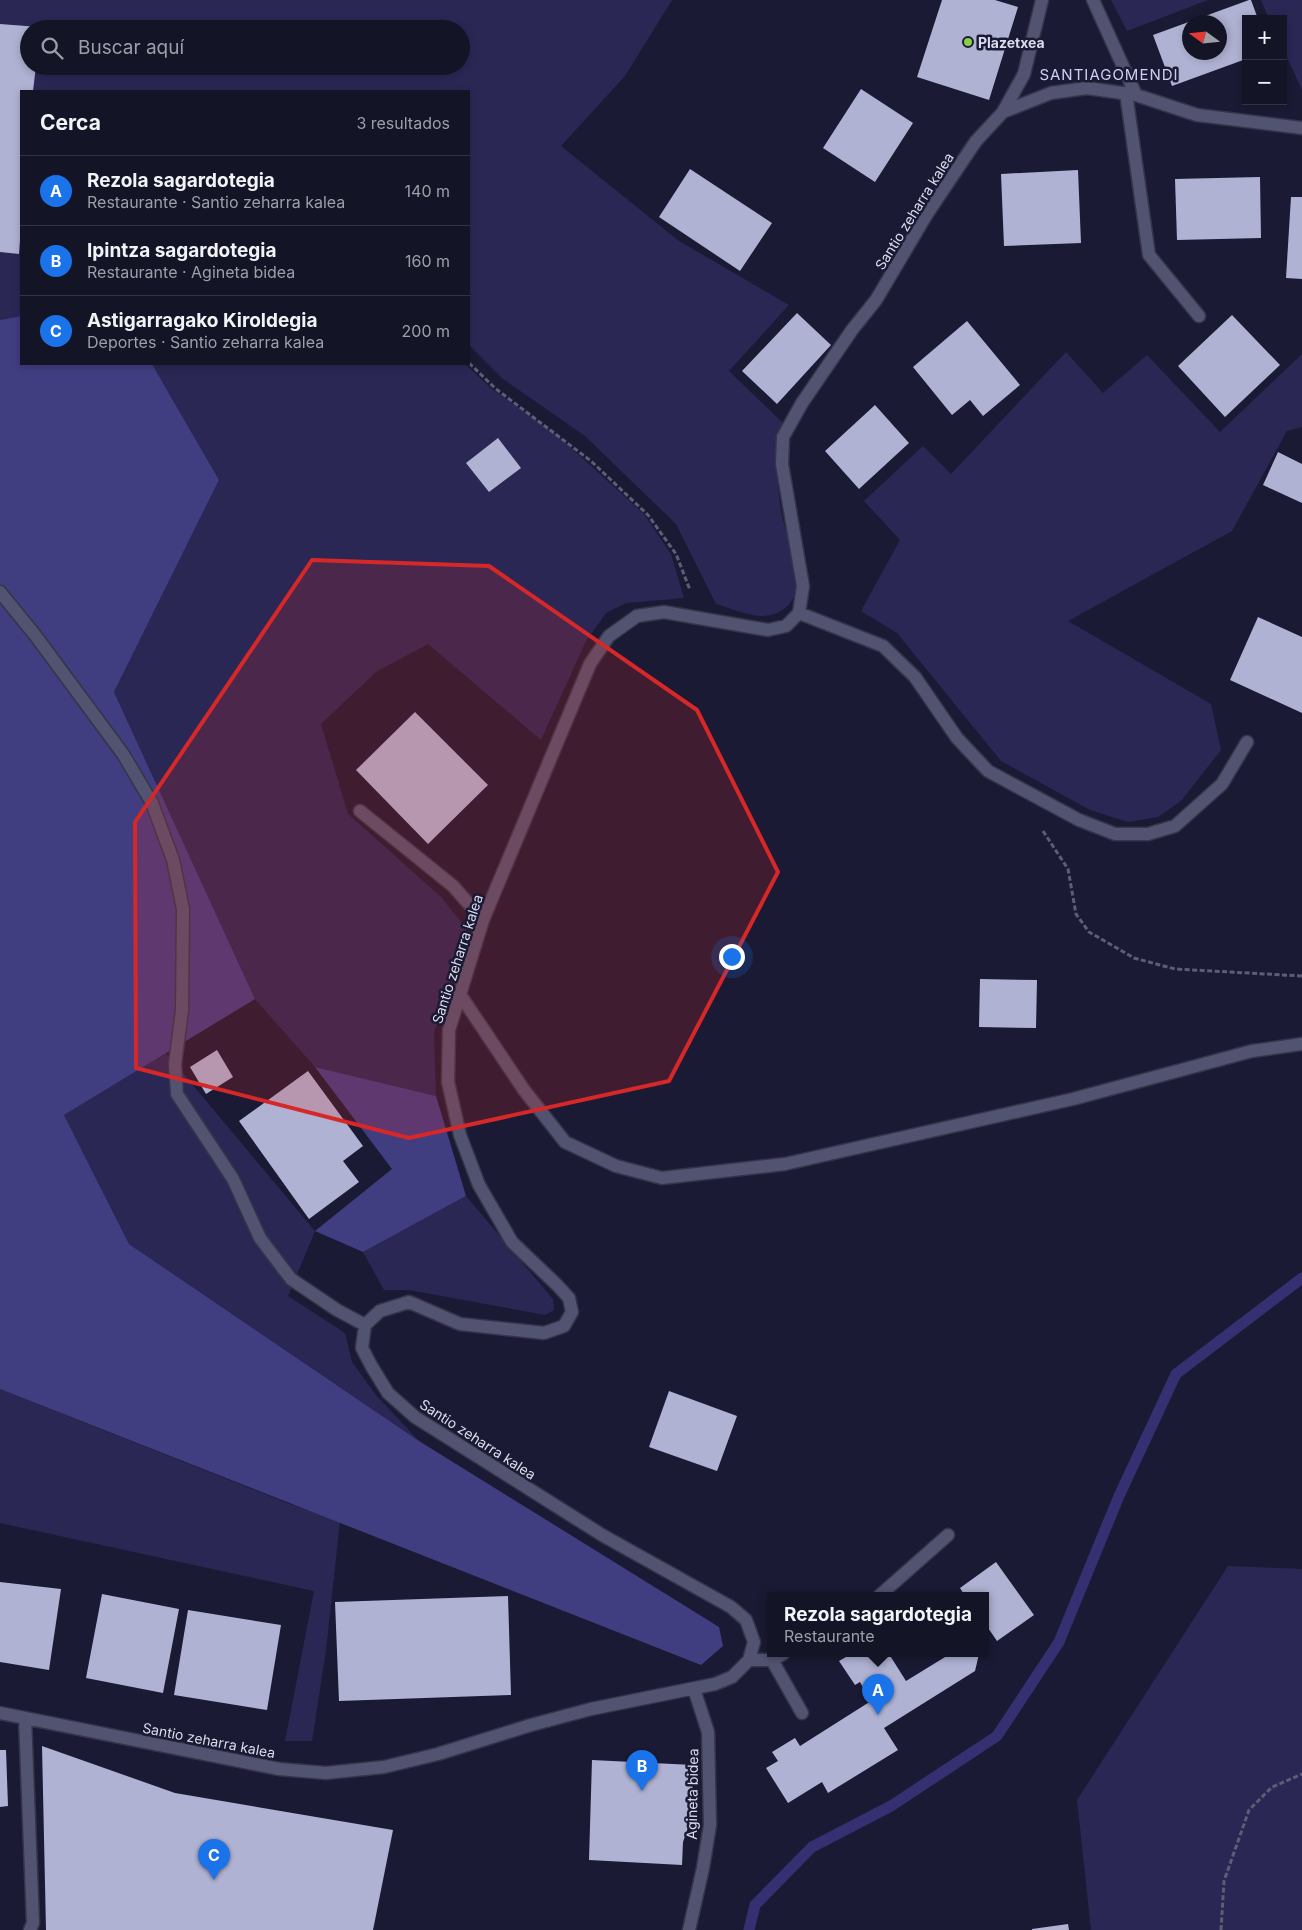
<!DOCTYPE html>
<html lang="es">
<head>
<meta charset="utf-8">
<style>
	:root { --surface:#141427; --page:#212133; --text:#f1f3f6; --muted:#9d9ea7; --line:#334; --accent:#1a73e8 }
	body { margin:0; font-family:Inter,sans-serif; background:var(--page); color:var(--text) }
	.controls { position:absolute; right:15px; top:15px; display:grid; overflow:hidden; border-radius:0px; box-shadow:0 2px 8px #0003 }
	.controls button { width:45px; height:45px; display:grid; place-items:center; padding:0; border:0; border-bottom:1px solid var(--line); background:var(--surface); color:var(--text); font:25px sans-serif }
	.compass { position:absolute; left:1182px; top:15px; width:45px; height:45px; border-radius:50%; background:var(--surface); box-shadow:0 2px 8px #0003; rotate:285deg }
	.you { position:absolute; left:731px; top:956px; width:18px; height:18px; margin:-12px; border:4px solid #fff; border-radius:50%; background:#1a73e8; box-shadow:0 0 0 8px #1a73e833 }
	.badge { display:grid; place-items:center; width:32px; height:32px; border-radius:50%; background:var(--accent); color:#fff; font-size:16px; font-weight:700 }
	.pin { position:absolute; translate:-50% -41px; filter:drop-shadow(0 1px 2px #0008) }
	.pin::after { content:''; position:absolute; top:26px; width:18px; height:15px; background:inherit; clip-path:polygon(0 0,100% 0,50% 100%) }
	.popup { position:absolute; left:767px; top:1592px; width:222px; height:65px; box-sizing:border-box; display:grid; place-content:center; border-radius:0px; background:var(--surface); filter:drop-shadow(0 1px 4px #0005); font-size:16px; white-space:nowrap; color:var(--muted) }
	.popup b { font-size:19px; color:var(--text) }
	.popup::after { content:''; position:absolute; left:50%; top:100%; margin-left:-10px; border:10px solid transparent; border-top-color:var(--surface) }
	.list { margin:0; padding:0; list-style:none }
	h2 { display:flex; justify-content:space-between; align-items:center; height:65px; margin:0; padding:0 20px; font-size:21px }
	h2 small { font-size:16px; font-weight:400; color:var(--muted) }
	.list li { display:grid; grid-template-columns:32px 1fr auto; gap:15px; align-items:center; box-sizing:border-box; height:70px; padding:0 20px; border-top:1px solid var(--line) }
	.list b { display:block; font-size:19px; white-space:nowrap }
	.list p { margin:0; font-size:16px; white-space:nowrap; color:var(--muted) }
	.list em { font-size:16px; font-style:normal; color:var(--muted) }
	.icon { flex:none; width:28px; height:28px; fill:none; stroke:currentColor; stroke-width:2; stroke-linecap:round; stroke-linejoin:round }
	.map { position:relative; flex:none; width:1302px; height:1930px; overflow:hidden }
	.search { position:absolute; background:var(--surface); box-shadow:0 2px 8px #0003; left:20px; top:20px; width:450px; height:55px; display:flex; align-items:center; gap:12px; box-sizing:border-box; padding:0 18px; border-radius:28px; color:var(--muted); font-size:19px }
	.panel { position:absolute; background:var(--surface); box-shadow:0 2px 8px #0003; left:20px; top:90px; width:450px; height:275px; border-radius:0px }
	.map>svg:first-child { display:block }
	.green { fill:#2a2755; fill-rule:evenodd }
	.forest { fill:#413d81 }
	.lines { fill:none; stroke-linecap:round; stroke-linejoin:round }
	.stream { stroke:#353072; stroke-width:11 }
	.building { fill:#b0b2d3; fill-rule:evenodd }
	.minor-casing { stroke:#363449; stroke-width:15 }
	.path { stroke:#5d5d74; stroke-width:3; stroke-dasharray:5 2.5; stroke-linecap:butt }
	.minor { stroke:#525371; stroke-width:12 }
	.marked { fill:#d62828; fill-opacity:0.2; stroke:#d62828; stroke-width:4; stroke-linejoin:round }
	.poi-dot { fill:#88cf49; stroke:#1b1a34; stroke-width:2 }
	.labels { text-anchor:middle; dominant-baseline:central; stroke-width:5; stroke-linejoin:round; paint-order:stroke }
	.poi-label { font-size:14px; font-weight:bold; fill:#dbdcee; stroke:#1b1a34; text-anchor:start }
	.street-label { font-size:14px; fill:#dbdcee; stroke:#1b1a34 }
	.neighbourhood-label { font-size:15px; letter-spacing:1px; fill:#cdcef1; stroke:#1b1a34 }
</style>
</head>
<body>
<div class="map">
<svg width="1302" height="1930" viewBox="0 0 1302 1930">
	<rect width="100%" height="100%" fill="#1b1a34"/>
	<path class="green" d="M0,0H672L625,76L561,146L679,241L789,305L729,371L785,425C777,456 776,479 781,511C786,540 814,590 782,610C777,614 767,616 760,616C746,615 730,608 716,604L676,524L585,436L503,379L469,345V91H21V316L0,320ZM29,29H461V66H29Z
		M1111,0H1208L1127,31Z
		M1261,0H1302V90L1283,49V19H1269Z
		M1066,352L1103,393L1147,355L1220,432L1302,354V427L1287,431L1232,531L1068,621L1211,704L1221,750L1181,801L1158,817L1128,822L1090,810L1001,761L897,633L861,611L900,540L864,501L923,446L951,474Z
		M152,364H465L492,389L557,435L644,514L671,554L684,598L626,603L606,613L586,641L541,740L428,644L376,672L321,724L348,814L440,896L467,929L434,1033L436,1096L315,1067L255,999L114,692L219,480Z
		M166,1053L315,1231L288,1296L345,1333L352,1362L376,1395L419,1441L129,1244L64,1115Z
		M466,1196L553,1299L554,1310L545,1315L409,1290H384L363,1252Z
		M0,1389L290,1504L340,1521L326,1650L312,1741H285L314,1591L0,1523Z
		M1228,1566L1302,1569V1930H1091L1077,1800Z"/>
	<path class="forest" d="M21,316V364H152L219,480L114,692L255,999L64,1115L129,1244L419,1441L719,1627L723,1646L701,1665L0,1389V320Z
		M315,1067L436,1096L466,1196L363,1252L315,1231L392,1169Z"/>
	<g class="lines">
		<path class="stream" d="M749,1930L755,1905L812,1847L891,1806L997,1736L1059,1642L1119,1496L1176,1374L1302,1278"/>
	</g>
	<path class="building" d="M942,0H995L1018,7L989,100L917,77Z
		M1249,0H1251L1258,19H1246V59L1172,86L1153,35ZM1190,22H1220V52H1190Z
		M0,24L39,27V29H29V66H36L33,91H21V226L19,254L0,252Z
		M861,89L913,123L875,182L823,148Z
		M690,169L772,223L740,271L659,217Z
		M1078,170L1081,243L1004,246L1001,174Z
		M1260,177L1261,238L1177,240L1175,179Z
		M1291,197H1302V279L1286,278Z
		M797,313L831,345L777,404L742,371Z
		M1232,315L1280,365L1225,417L1178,366Z
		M967,321L1020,385L983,416L970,400L952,415L913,367Z
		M875,405L909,443L859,489L825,451Z
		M498,438L521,468L489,492L466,463Z
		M1278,452L1302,464V503L1263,485Z
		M1258,617L1302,637V713L1230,680Z
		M415,712L488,785L428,844L356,770Z
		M980,979L1037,980L1036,1028L979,1027Z
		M217,1050L233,1077L206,1094L190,1067Z
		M308,1071L363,1146L343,1161L359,1182L309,1219L239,1121Z
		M669,1391L737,1416L717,1471L649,1447Z
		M996,1562L1034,1615L997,1641L986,1625V1596H965L960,1588Z
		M0,1582L61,1589L49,1670L0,1662Z
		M102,1594L179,1609L163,1693L86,1678Z
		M508,1596L511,1695L339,1701L335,1602Z
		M188,1610L281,1625L267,1710L174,1695Z
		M851,1654H889L906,1681L950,1654H979L975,1671L884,1728L898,1750L828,1793L822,1782L788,1803L766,1768L778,1761L772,1752L795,1738L800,1746L871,1701L860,1682L855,1685L839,1661Z
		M42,1746L175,1793L393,1830L373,1930H46Z
		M0,1750H6L8,1806L0,1807Z
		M592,1760L693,1765L692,1816L683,1842L682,1865L589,1860Z
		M1068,1924L1069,1930H1032V1929Z"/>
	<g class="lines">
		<g class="minor-casing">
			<path id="minor" d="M1093,0L1136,95
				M1126,93L1149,255L1199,316
				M1003,112L1024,74L1042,0
				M0,592L35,635L123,754L152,803L173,860L183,909L182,1010L175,1064L177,1094L233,1179L260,1238L291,1279L337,1310L365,1325
				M799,613L883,646L915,677L957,738L988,771L1079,820L1115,834H1148L1175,826L1222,784L1247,742
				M360,811L453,886L483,920
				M459,993L524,1090L565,1142L616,1166L662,1178L785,1164L1073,1099L1252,1051L1302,1044
				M879,1596L948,1535
				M749,1660H772L783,1654
				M772,1660L802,1713
				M0,1713L279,1769L326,1773L384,1767L438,1754L531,1725L591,1709L715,1684L732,1677L749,1660L754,1642L746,1620L731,1607L602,1535L415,1417L388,1393L372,1367L362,1348L365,1325L380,1311L409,1302L460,1324L544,1333L564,1326L572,1312L569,1298L557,1285L512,1242L479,1185L460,1135L448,1082L449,1030L483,920L590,664L609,636L637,616L664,612L768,630L786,626L799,613L803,586L782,464L783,437L802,403L852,330L876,300L927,214L976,141L1003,112L1051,93L1087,88L1136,95L1197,115L1302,128
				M25,1718L33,1923L30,1930
				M689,1930L703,1868L710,1825L708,1732L694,1689"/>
		</g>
		<path class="path" d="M469,363L496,389L591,461L648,515L676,554L690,590
			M1043,831L1068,869L1076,914L1089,932L1134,958L1175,969L1302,976
			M1221,1930L1224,1881L1249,1810L1272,1787L1302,1774"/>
		<use href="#minor" class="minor"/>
	</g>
	<path class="marked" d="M312,560L489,566L697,710L778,872L669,1081L409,1138L136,1068L135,822Z"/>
	<circle class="poi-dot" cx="968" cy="42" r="5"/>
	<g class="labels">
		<g class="poi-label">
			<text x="978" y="42">Plazetxea</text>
		</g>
		<g class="street-label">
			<text transform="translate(914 211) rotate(-58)">Santio zeharra kalea</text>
			<text transform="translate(457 959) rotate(-72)">Santio zeharra kalea</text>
			<text transform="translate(478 1439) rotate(33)">Santio zeharra kalea</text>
			<text transform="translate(209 1740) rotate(11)">Santio zeharra kalea</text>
			<text transform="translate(692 1794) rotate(-89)">Agineta bidea</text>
		</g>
		<g class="neighbourhood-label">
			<text x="1109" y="74">SANTIAGOMENDI</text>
		</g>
	</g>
</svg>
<div class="controls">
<button>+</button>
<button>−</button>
</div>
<svg class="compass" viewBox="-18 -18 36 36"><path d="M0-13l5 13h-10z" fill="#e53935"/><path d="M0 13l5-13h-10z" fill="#9d9ea7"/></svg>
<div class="you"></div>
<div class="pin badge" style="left:878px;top:1715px">A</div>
<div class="popup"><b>Rezola sagardotegia</b>Restaurante</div>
<div class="pin badge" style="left:642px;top:1791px">B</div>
<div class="pin badge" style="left:214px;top:1880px">C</div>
<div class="search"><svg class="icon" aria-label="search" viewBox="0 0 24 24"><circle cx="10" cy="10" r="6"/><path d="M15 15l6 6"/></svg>Buscar aquí</div>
<section class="panel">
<h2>Cerca<small>3 resultados</small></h2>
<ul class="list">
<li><span class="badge">A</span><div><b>Rezola sagardotegia</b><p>Restaurante · Santio zeharra kalea</p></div><em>140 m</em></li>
<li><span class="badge">B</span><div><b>Ipintza sagardotegia</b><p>Restaurante · Agineta bidea</p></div><em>160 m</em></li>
<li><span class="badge">C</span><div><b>Astigarragako Kiroldegia</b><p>Deportes · Santio zeharra kalea</p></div><em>200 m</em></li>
</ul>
</section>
</div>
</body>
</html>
